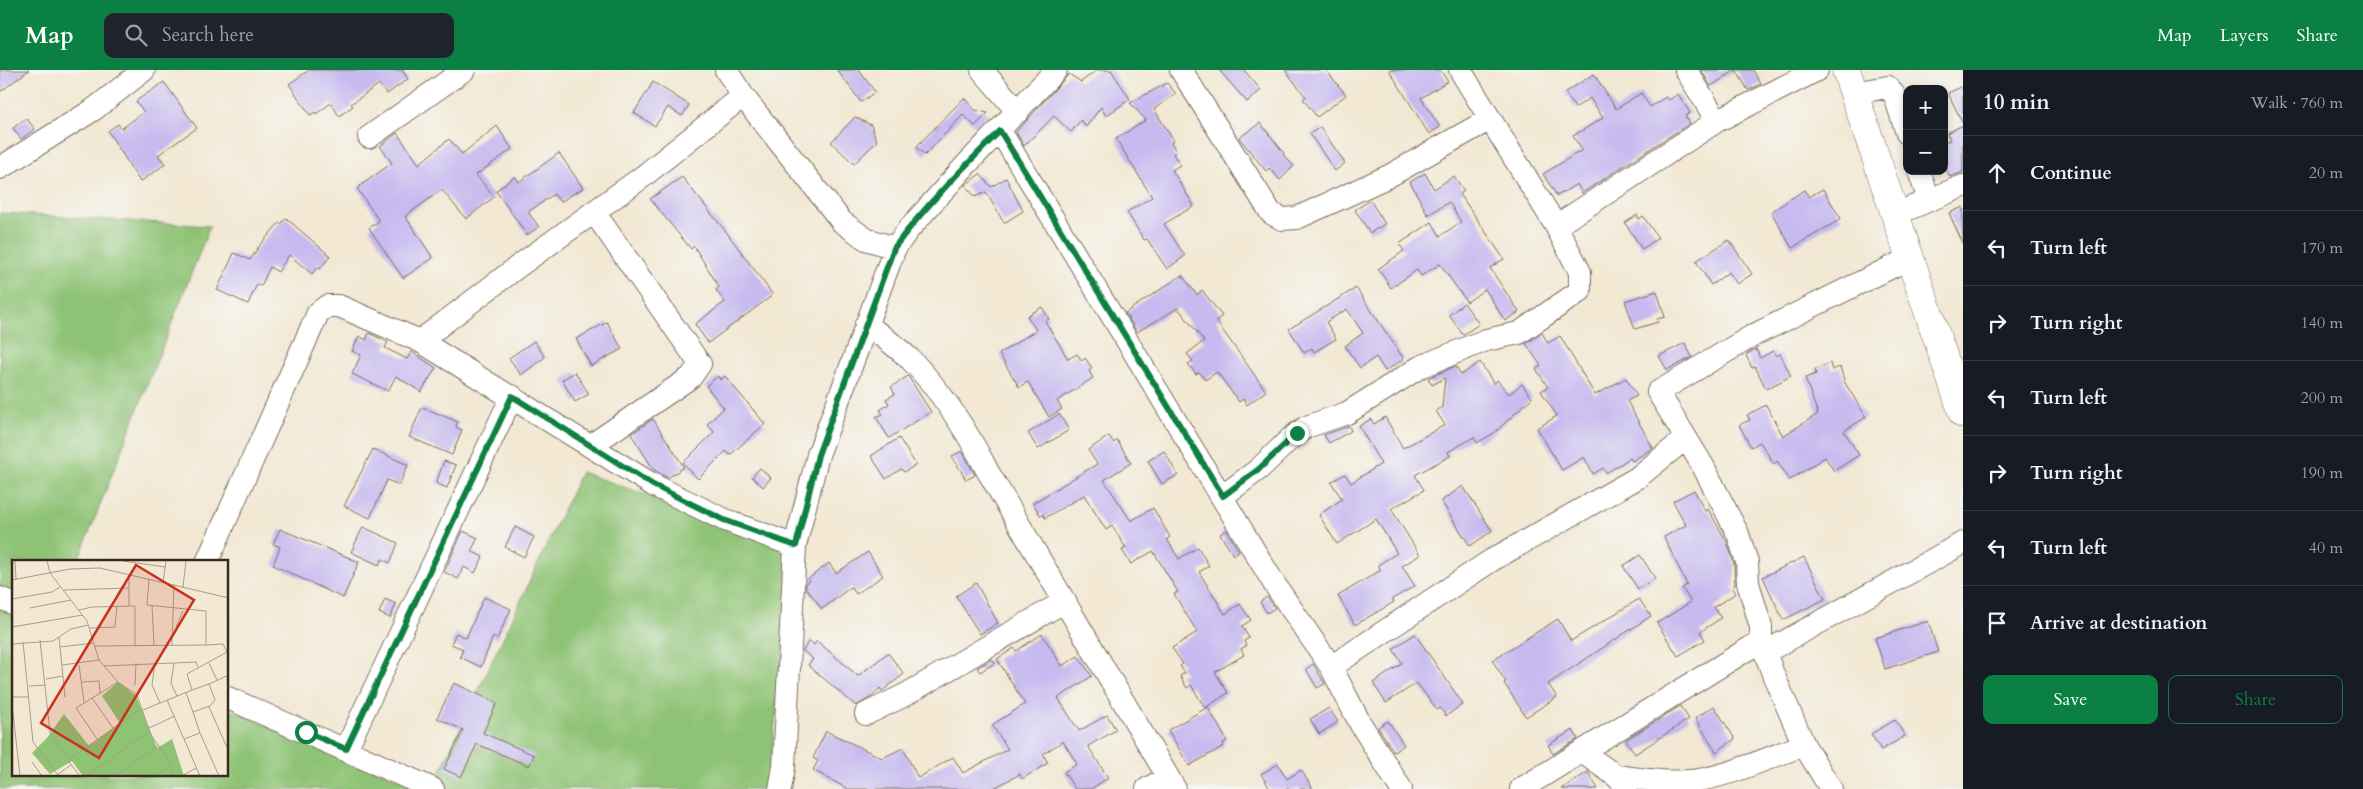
<!DOCTYPE html>
<html lang="en">
<head>
<meta charset="utf-8">
<style>
	:root { --surface:#171b24; --page:#20242c; --text:#f1f3f6; --muted:#9ea1a6; --line:#363941; --accent:#0b8043 }
	body { margin:0; font-family:Cardo,serif; background:var(--page); color:var(--text) }
	.controls { position:absolute; right:15px; top:15px; display:grid; overflow:hidden; border-radius:10px; box-shadow:0 2px 8px #0003 }
	.controls button { width:45px; height:45px; display:grid; place-items:center; padding:0; border:0; border-bottom:1px solid var(--line); background:var(--surface); color:var(--text); font:25px sans-serif }
	.stop { position:absolute; width:15px; height:15px; margin:-11px; border:4px solid #0b8043; border-radius:50%; background:#fff }
	.stop.end { background:#0b8043; border-color:#fff; box-shadow:0 1px 5px #0008 }
	.list { margin:0; padding:0; list-style:none }
	h2 { display:flex; justify-content:space-between; align-items:center; height:65px; margin:0; padding:0 20px; font-size:21px }
	h2 small { font-size:16px; font-weight:400; color:var(--muted) }
	.list li { display:grid; grid-template-columns:32px 1fr auto; gap:15px; align-items:center; box-sizing:border-box; height:75px; padding:0 20px; border-top:1px solid var(--line) }
	.list b { display:block; font-size:19px; white-space:nowrap }
	.list em { font-size:16px; font-style:normal; color:var(--muted) }
	.actions { display:flex; gap:10px; padding:15px 20px }
	.actions a { flex:1; padding:11px 0; border:1px solid var(--accent); border-radius:10px; text-align:center; font-size:18px; color:var(--accent) }
	.actions .main { background:var(--accent); color:#fff }
	.icon { flex:none; width:28px; height:28px; fill:none; stroke:currentColor; stroke-width:2; stroke-linecap:round; stroke-linejoin:round }
	.map { position:relative; flex:none; width:1963px; height:719px; overflow:hidden }
	header { display:flex; align-items:center; gap:30px; box-sizing:border-box; height:70px; padding:0 25px; background:var(--accent); color:#fff }
	header strong { font-size:24px }
	nav { display:flex; gap:28px; margin-inline-start:auto; font-size:18px }
	.search { width:350px; height:45px; background:var(--page); display:flex; align-items:center; gap:12px; box-sizing:border-box; padding:0 18px; border-radius:10px; color:var(--muted); font-size:19px }
	main { display:flex }
	aside { flex:1; background:var(--surface) }
	.map>svg:first-child { display:block }
	.green { fill:#8ec374; stroke:#647649 }
	.building { fill:#c6baef }
	.lines { fill:none; stroke-linecap:round; stroke-linejoin:round }
	.minor-casing { stroke:#7b6c5d; stroke-width:24 }
	.major-casing { stroke:#7b6c5d; stroke-width:29 }
	.minor { stroke:#fff; stroke-width:22 }
	.major { stroke:#fff; stroke-width:28 }
	.route { stroke:#0b8043; stroke-width:6 }
	.inset-road { fill:none; stroke:#a99c8b; stroke-width:1 }
	.view { fill:#c8321e; fill-opacity:0.15; stroke:#c8321e; stroke-width:2.5 }
	.inset-edge { fill:none; stroke:#3b2a1e; stroke-width:2.5 }
</style>
</head>
<body>
<header>
<strong>Map</strong>
<div class="search"><svg class="icon" aria-label="search" viewBox="0 0 24 24"><circle cx="10" cy="10" r="6"/><path d="M15 15l6 6"/></svg>Search here</div>
<nav><a>Map</a><a>Layers</a><a>Share</a></nav>
</header>
<main>
<div class="map">
<svg width="1963" height="719" viewBox="0 0 1963 719">
	<rect width="100%" height="100%" fill="#f6f6f2"/>
	<filter id="ink" filterUnits="userSpaceOnUse"><feTurbulence type="fractalNoise" baseFrequency=".02" numOctaves="2"/><feDisplacementMap in="SourceGraphic" scale="10" xChannelSelector="R" yChannelSelector="G"/><feConvolveMatrix kernelMatrix="1 2 1 2 8 2 1 2 1" color-interpolation-filters="sRGB"/></filter>
	<filter id="wash" filterUnits="userSpaceOnUse"><feTurbulence type="fractalNoise" baseFrequency=".0096" numOctaves="4" result="noise"/><feDisplacementMap in="SourceGraphic" scale="20" xChannelSelector="R" yChannelSelector="G"/><feGaussianBlur stdDeviation="1.12" result="paint"/><feColorMatrix in="noise" values="0 0 0 0 0 0 0 0 0 0 0 0 0 0 0 0 0 1.4 0 .05"/><feComposite in="paint" operator="in"/></filter>
	<g filter="url(#wash)">
		<rect width="100%" height="100%" fill="#f2e8d3"/>
		<path class="green" d="M0,143L210,156L78,491L14,492V705H228V639L423,719H0Z
			M581,402L795,476L768,716L766,719H432Z"/>
		<g id="blocks">
			<path class="building" d="M0,0H29L0,22Z
				M309,0H402L408,9L387,24L379,14L351,34L353,36L339,46L331,33L316,44L315,42L310,45L289,14Z
				M837,0H859L875,22L861,32Z
				M1097,0H1111L1130,29L1106,46L1101,37L1086,57L1081,50L1071,62L1054,46L1024,76L1016,62L1067,6L1069,4L1081,12Z
				M1219,0H1244L1261,20L1247,32Z
				M1285,0H1326L1346,25L1317,47L1303,29L1306,27Z
				M1389,0H1440L1448,11L1421,28L1440,57L1429,64Z
				M1701,0H1753L1761,14L1748,20L1736,0L1711,16Z
				M1594,4L1616,39L1641,23L1650,37L1666,27L1669,30L1678,24L1690,43L1685,46L1690,53L1582,123L1577,114L1557,126L1543,104L1582,80L1573,66L1603,48L1590,28L1575,38L1565,22Z
				M164,12L197,58L158,85L165,94L140,112L108,61L118,54L121,59L144,42L136,31Z
				M653,12L689,35L682,46L668,37L655,56L634,43Z
				M1167,13L1176,24L1154,39L1174,71L1171,73L1176,81L1173,84L1180,95L1172,100L1194,136L1164,154L1185,186L1167,199L1147,169L1144,170L1127,142L1152,127L1116,69L1146,50L1130,33Z
				M1963,16V54L1948,23Z
				M964,28L975,40L988,43L975,56L963,45L925,85L916,77Z
				M855,47L871,55L877,71L854,94L831,72Z
				M26,48L35,59L21,69L13,58Z
				M1260,53L1284,83L1283,85L1294,96L1280,110L1269,98L1266,101L1239,68Z
				M1963,55V102L1950,107L1944,95V72L1950,70L1947,63Z
				M497,56L512,79L476,105L494,127L466,149L442,120L405,146L433,188L403,208L369,158L379,151L357,118L392,93L380,76L397,63L419,94L449,69L462,84Z
				M1320,57L1345,93L1335,101L1310,64Z
				M559,83L583,118L560,132L554,124L528,142L539,157L527,165L496,121L515,106L519,112Z
				M1425,103L1434,119L1454,106L1464,121L1460,124L1504,189L1490,198L1519,242L1505,251L1485,219L1467,232L1440,194L1421,206L1417,200L1391,218L1378,199L1404,181L1399,174L1432,152L1440,166L1461,152L1449,132L1428,145L1410,112Z
				M980,104L991,117L1006,108L1023,141L1004,153L986,122L975,127L965,115Z
				M682,107L727,163L773,225L708,273L695,254L725,232L716,220L719,217L694,176L691,179L650,129Z
				M1823,119L1841,149L1792,178L1771,142L1804,120L1809,127Z
				M1370,130L1385,154L1370,163L1355,140Z
				M1963,137V174L1949,143Z
				M1637,145L1639,149L1643,146L1658,168L1642,179L1625,153Z
				M286,148L330,186L320,199L318,197L312,204L289,185L278,202L270,197L261,216L257,214L248,234L217,220L234,183L250,190L260,175L279,153L281,154Z
				M1729,170L1752,204L1737,214L1729,202L1711,215L1696,191Z
				M1182,205L1197,225L1202,220L1222,246L1216,251L1266,321L1247,335L1243,329L1239,332L1217,302L1205,310L1199,302L1196,304L1188,294L1193,291L1187,284L1204,271L1178,238L1137,262L1125,243Z
				M1356,218L1404,289L1385,301L1376,287L1360,298L1345,276L1363,263L1347,239L1326,252L1336,269L1314,282L1312,278L1304,283L1289,259Z
				M1657,221L1665,247L1657,249L1658,252L1635,259L1625,231Z
				M1464,233L1479,254L1463,265L1449,245Z
				M1042,237L1049,249L1045,251L1068,289L1077,284L1082,291L1085,288L1092,298L1089,301L1093,308L1057,331L1062,339L1049,347L1028,312L1019,317L999,284L1036,260L1027,246Z
				M607,252L622,279L591,296L576,269Z
				M369,263L388,272L385,278L407,289L412,282L436,298L421,322L396,306L388,321L352,304L361,285L352,281L359,266L366,270Z
				M1542,263L1548,273L1560,266L1595,325L1626,308L1637,326L1627,331L1653,378L1632,391L1630,388L1606,403L1603,398L1593,404L1584,387L1562,400L1537,358L1557,346L1541,321L1548,317L1536,299L1541,296L1526,274Z
				M534,271L545,287L521,305L509,288Z
				M1685,273L1692,287L1667,300L1659,286Z
				M1756,279L1760,288L1773,281L1776,286L1780,284L1791,306L1766,319L1755,296L1752,298L1746,285Z
				M1480,292L1494,314L1497,310L1509,324L1522,314L1532,328L1494,363L1477,373L1474,367L1448,382L1450,386L1415,405L1424,420L1391,439L1420,485L1402,496L1415,516L1392,529L1394,532L1355,555L1338,526L1381,500L1378,495L1397,483L1376,449L1337,474L1319,445L1342,429L1331,412L1345,404L1351,413L1381,394L1359,356L1371,349L1374,354L1385,347L1403,378L1445,355L1436,341L1442,337L1445,308L1432,315L1428,308L1456,296L1461,305Z
				M1830,293L1832,300L1840,297L1845,313L1866,347L1844,361L1859,385L1834,401L1825,387L1790,410L1777,391L1774,394L1760,372L1751,377L1739,355L1750,350L1747,345L1766,335L1783,366L1818,344L1805,308L1816,304L1815,299Z
				M575,302L589,324L575,332L562,310Z
				M718,306L720,310L725,306L765,354L730,385L726,381L698,409L683,393L714,362L707,354L724,338L706,316Z
				M908,306L931,342L889,368L876,347L883,344L880,340L889,334L886,329L895,324L891,317Z
				M422,337L458,352L456,357L462,360L452,385L409,367Z
				M1059,344L1069,360L1038,379L1028,363Z
				M653,349L684,397L668,408L654,400L631,364Z
				M1349,356L1351,361L1329,373L1324,365Z
				M1109,366L1114,373L1117,370L1131,393L1104,410L1131,451L1153,438L1170,467L1167,469L1179,489L1198,477L1209,496L1199,502L1225,544L1240,534L1251,550L1242,556L1249,568L1244,571L1246,576L1241,579L1244,585L1215,602L1228,623L1205,638L1191,615L1187,618L1180,606L1185,603L1180,596L1183,594L1172,578L1197,562L1174,524L1178,522L1153,481L1131,494L1122,480L1126,478L1112,456L1106,460L1084,425L1045,448L1043,444L1040,445L1033,433L1097,394L1088,380Z
				M899,368L916,395L904,402L901,399L886,409L871,386Z
				M373,379L408,395L399,415L387,410L370,448L344,436Z
				M962,381L975,405L966,410L952,386Z
				M1164,381L1178,405L1162,414L1148,391Z
				M444,391L456,395L447,418L436,413Z
				M760,398L771,408L763,417L752,407Z
				M1463,416L1492,461L1470,476L1441,431Z
				M1694,420L1705,441L1708,439L1727,472L1734,494L1735,515L1732,517L1736,523L1714,537L1721,548L1700,562L1705,570L1678,586L1657,553L1691,532L1682,518L1687,515L1664,467L1686,455L1673,431Z
				M363,457L398,473L390,493L382,489L379,495L351,482Z
				M515,457L534,467L524,487L505,477Z
				M280,459L359,492L343,528L273,495L280,477L273,474Z
				M1226,460L1239,481L1233,485L1220,464Z
				M463,461L478,468L471,481L483,487L475,503L464,497L458,509L444,502Z
				M868,482L883,506L856,524L851,517L822,539L806,518V513L809,511L808,509L829,493L836,503Z
				M1640,485L1655,508L1638,519L1623,496Z
				M1804,487L1825,529L1783,550L1763,507Z
				M976,513L998,553L980,564L956,526Z
				M484,527L511,539L497,569L493,567L481,597L460,587L463,579L451,574L456,563L466,568Z
				M1267,527L1275,538L1267,543L1260,532Z
				M385,529L396,534L390,548L379,543Z
				M1639,529L1651,546L1548,614L1557,627L1526,647L1504,613L1506,612L1492,590L1558,549L1571,571Z
				M1928,551L1938,582L1885,599L1875,568Z
				M1042,564L1062,596L1078,586L1092,606L1058,628L1079,661L1107,645L1116,660L1088,676L1108,708L1091,719H1075L1064,702L1077,694L1063,671L1043,684L1048,693L1022,709L1020,704L992,719H848L813,700L818,691L813,688L826,661L882,688L903,678L918,708L953,687L963,703L1008,679L992,655L1025,634L997,589L1014,578L1016,581Z
				M1415,564L1463,634L1446,646L1440,638L1437,640L1417,613L1386,633L1373,613L1400,595L1402,593L1393,579Z
				M809,570L814,575L817,571L858,606L888,583L904,604L882,621L880,618L873,626L856,636L808,595L813,589L803,581Z
				M992,589L995,593L980,602L977,598Z
				M1313,594L1325,614L1317,618L1306,599Z
				M454,613L497,633L483,663L534,685L529,696L477,674L461,707L444,699L463,660L437,648Z
				M1680,636L1689,649L1635,684L1626,670Z
				M1714,636L1735,669L1716,682L1695,648Z
				M1208,637L1227,671L1223,673L1224,676L1189,696L1168,660Z
				M1329,638L1338,652L1319,664L1310,649Z
				M1895,650L1905,666L1881,680L1871,664Z
				M1388,651L1404,675L1394,682L1378,657Z
				M1573,660L1578,669L1553,684L1548,675Z
				M1278,694L1287,709L1301,700L1313,719H1270L1261,704Z
				M1588,702L1598,719H1561Z"/>
		</g>
	</g>
	<g filter="url(#ink)">
		<use href="#blocks" fill-opacity="0" stroke="#7b6c5d" stroke-width="1"/>
		<g class="lines">
			<g class="minor-casing">
				<path id="minor" d="M726,0L743,26L842,152L866,169L895,178
					M982,0L1018,42
					M1181,0L1271,143L1282,149L1297,148L1389,106L1490,49
					M1686,0L1717,51
					M1854,23L1888,17L1895,26L1907,63
					M1000,61L1275,515L1331,597L1360,653L1401,719
					M369,67L464,0
					M0,98L93,40L144,0
					M1919,101L1929,130
					M1894,145L1963,116
					M1556,156L1717,51L1817,0
					M866,254C881,265 897,277 911,290C943,323 966,359 987,400L1175,719
					M420,271L520,195L641,108L743,26
					M590,376L691,307L700,294L594,142
					M1223,426L1259,399L1291,368L1306,357L1347,343L1420,297L1486,270L1519,263L1580,221V202L1556,156L1460,0
					M207,492L318,243L327,236H339L420,271L653,415L725,450L795,476
					M0,528L14,534
					M1331,597L1492,490L1637,408L1686,368
					M228,628L433,719
					M866,644L905,625L1065,531
					M346,679L512,326
					M1582,682L1616,706L1626,716
					M1616,706C1641,709 1665,713 1690,711C1722,709 1772,686 1804,675
					M780,719L784,697L795,476L818,385L895,178L908,160L965,96L1056,0
					M1147,719L1168,707
					M1521,719L1761,571L1771,579L1963,473
					M1831,719L1804,675L1773,604L1761,571V557L1748,513L1747,492L1738,464L1703,396L1658,322L1754,265L1910,188"/>
			</g>
			<g class="major-casing">
				<path id="major" d="M1846,0L1963,344"/>
			</g>
			<use href="#minor" class="minor"/>
			<use href="#major" class="major"/>
		</g>
	</g>
	<g class="lines" filter="url(#ink)">
		<path class="route" d="M306,662L346,679L512,326L653,415L724,450L796,476L818,385L894,178C925,136 963,98 1000,61L1223,426L1259,399L1297,363"/>
	</g>
	<g transform="translate(12 490)">
		<rect width="216" height="216" fill="#f2e8d3"/>
		<path d="M106,122L124,136L145,188L160,179L172,216H71L60,201L38,214L20,193L35,178L52,154L77,186L108,163L90,136Z" fill="#8ec374"/>
		<path class="inset-road" d="M3,1L4,19M35,1L38,13L75,61L87,100L106,122L125,135L139,175L158,202L161,216M111,1L154,7M0,20L58,9L88,8L217,38M151,22L154,1M171,27L174,1M52,30L117,28M0,39L40,32L48,27M140,45L142,85M117,46V15M18,48L59,40M67,50L80,47L123,46V85M0,67L71,55M164,67L171,51M78,68L103,67L105,46M28,80L38,173L57,200M11,82L21,182L46,215M0,84L41,81L47,77M160,85L162,24M83,86L194,85M48,87L82,83M143,103L140,125L148,143M162,103L159,123L165,136M197,103L205,120M50,105L87,100M67,105L72,142M92,106L184,102L186,107M34,119L51,116M70,122L87,121L88,134M197,124L217,115M123,125L124,103M17,126L34,125M180,130L197,124L203,140L197,147L217,192M174,133L181,152M0,137H17M53,137L47,77L59,69L76,65M80,138L101,168M155,140L188,216M0,144L8,216M131,150L180,130L175,114L215,92L211,84L194,85V51L135,45L137,19M137,168L163,156M188,173L181,152L198,146M85,179L64,148L106,122M172,179L188,173L207,216M20,202L30,216M45,215L59,205M68,216L57,202L59,198L130,148M74,216L138,171M103,216L147,185M144,216L159,204M170,216L184,208"/>
		<path class="view" d="M124,5L182,40L87,198L29,163Z"/>
		<rect width="216" height="216" class="inset-edge"/>
	</g>
</svg>
<div class="controls">
<button>+</button>
<button>−</button>
</div>
<div class="stop" style="left:306px;top:662px"></div>
<div class="stop end" style="left:1297px;top:363px"></div>
</div>
<aside>
<h2>10 min<small>Walk · 760 m</small></h2>
<ul class="list">
<li><svg class="icon" aria-label="ahead" viewBox="0 0 24 24"><path d="M12 20V5M6 11l6-6 6 6"/></svg><div><b>Continue</b></div><em>20 m</em></li>
<li><svg class="icon" aria-label="left" viewBox="0 0 24 24"><path d="M17 20v-9H6M10 6l-5 5 5 5"/></svg><div><b>Turn left</b></div><em>170 m</em></li>
<li><svg class="icon" aria-label="right" viewBox="0 0 24 24"><path d="M7 20v-9h11M14 6l5 5-5 5"/></svg><div><b>Turn right</b></div><em>140 m</em></li>
<li><svg class="icon" aria-label="left" viewBox="0 0 24 24"><path d="M17 20v-9H6M10 6l-5 5 5 5"/></svg><div><b>Turn left</b></div><em>200 m</em></li>
<li><svg class="icon" aria-label="right" viewBox="0 0 24 24"><path d="M7 20v-9h11M14 6l5 5-5 5"/></svg><div><b>Turn right</b></div><em>190 m</em></li>
<li><svg class="icon" aria-label="left" viewBox="0 0 24 24"><path d="M17 20v-9H6M10 6l-5 5 5 5"/></svg><div><b>Turn left</b></div><em>40 m</em></li>
<li><svg class="icon" aria-label="arrive" viewBox="0 0 24 24"><path d="M6 21V4h12l-3 4 3 4H6"/></svg><div><b>Arrive at destination</b></div></li>
</ul>
<div class="actions"><a class="main">Save</a><a>Share</a></div>
</aside>
</main>
</body>
</html>
